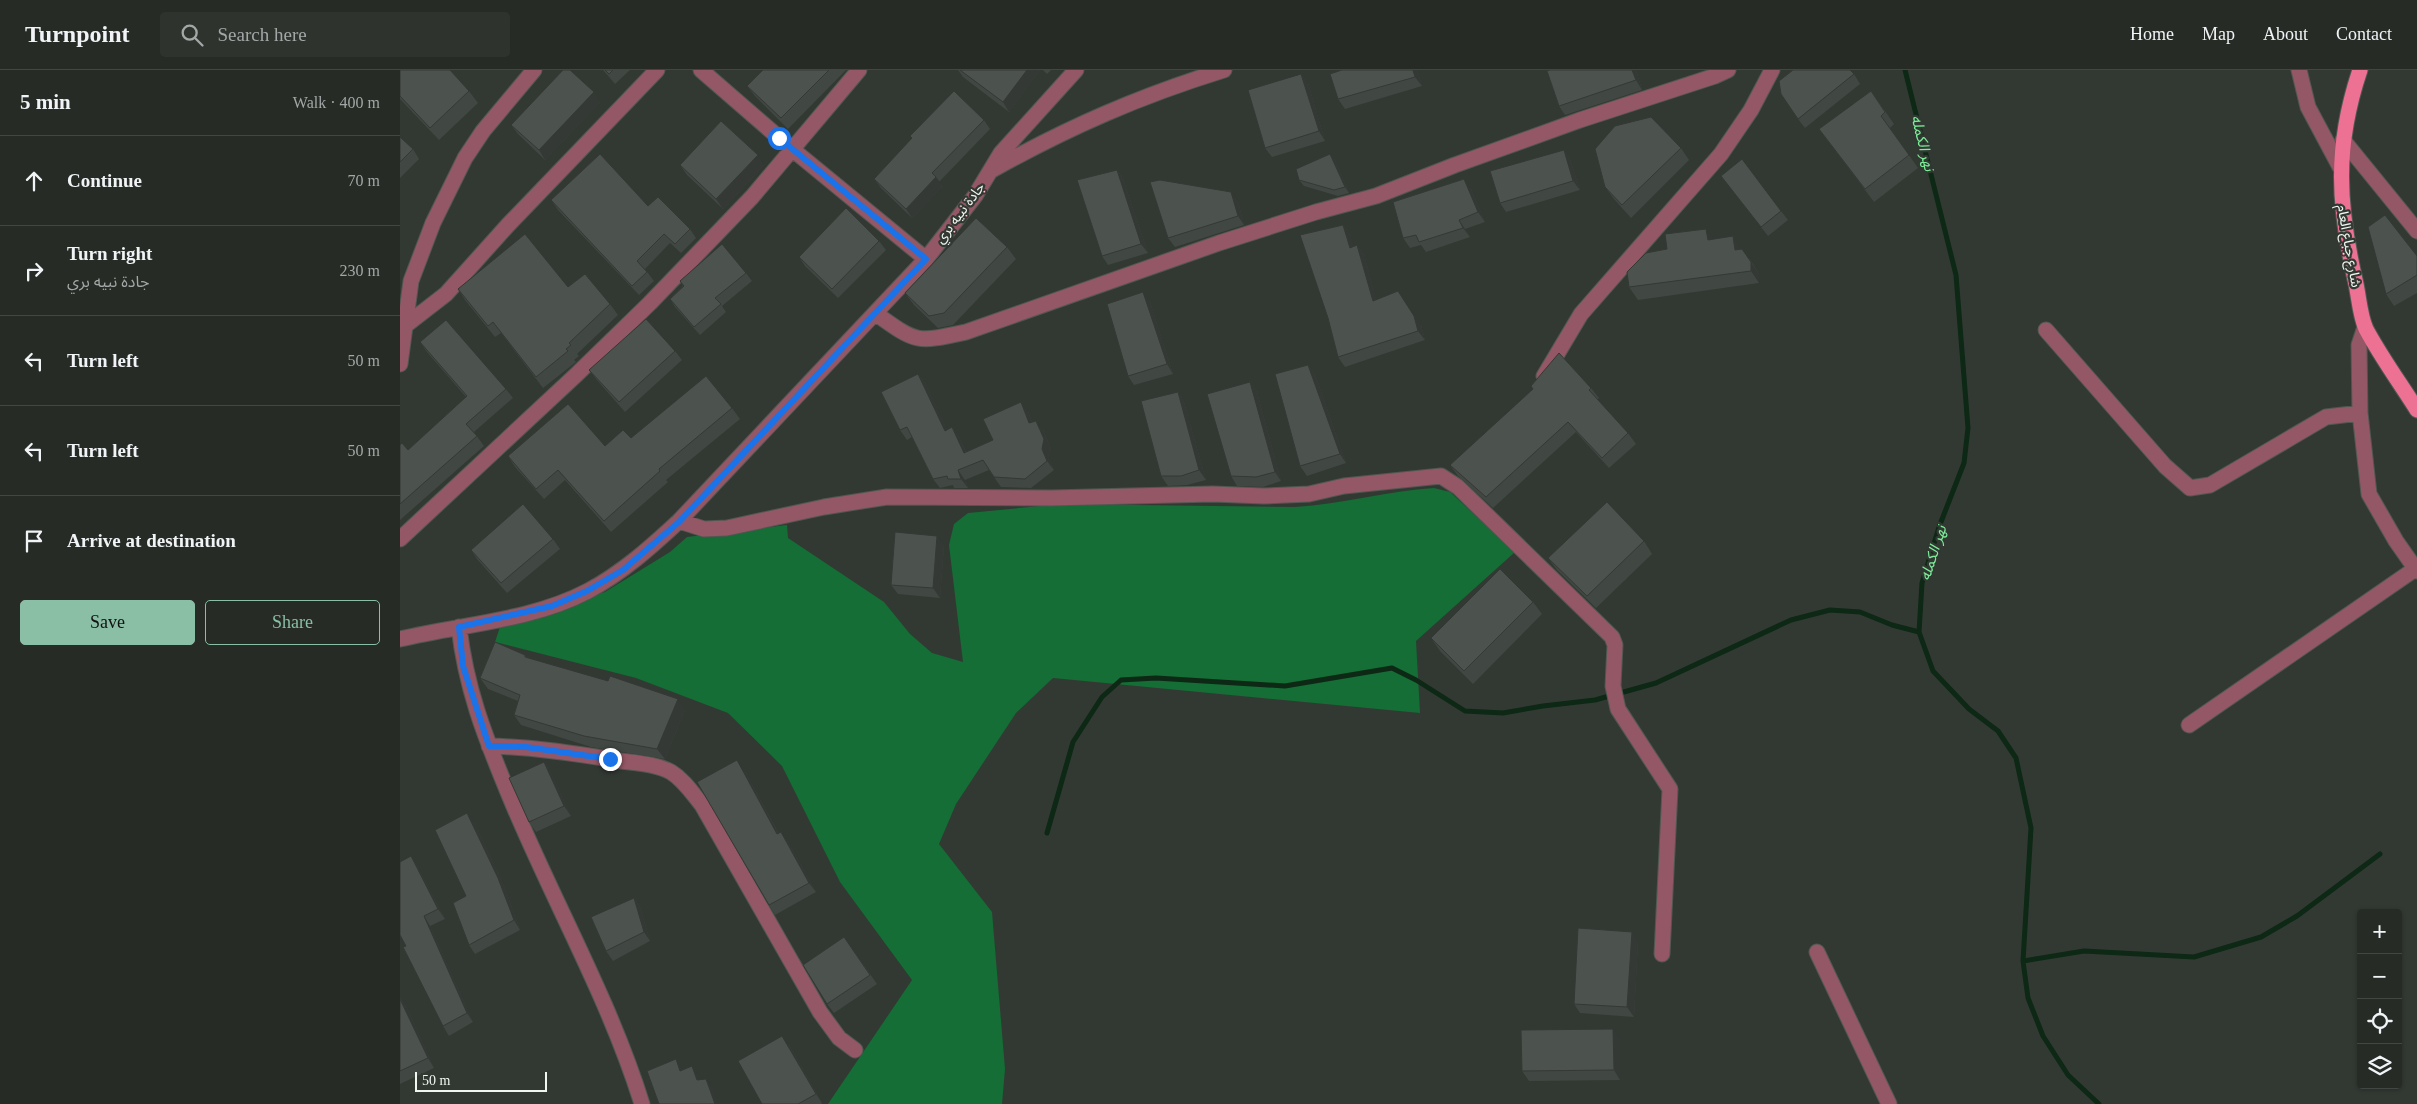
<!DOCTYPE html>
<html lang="en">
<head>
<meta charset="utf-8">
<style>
	:root { --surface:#262b26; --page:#2e332e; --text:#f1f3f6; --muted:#a4a7a7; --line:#424743; --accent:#8abfa5 }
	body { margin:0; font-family:"Times New Roman","Noto Sans Arabic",serif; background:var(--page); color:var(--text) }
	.controls { position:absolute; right:15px; bottom:15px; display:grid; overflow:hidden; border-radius:5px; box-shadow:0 1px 4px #0004 }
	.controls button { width:45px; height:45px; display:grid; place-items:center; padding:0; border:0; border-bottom:1px solid var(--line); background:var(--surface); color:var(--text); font:25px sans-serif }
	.scale { position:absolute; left:15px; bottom:12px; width:132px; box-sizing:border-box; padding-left:5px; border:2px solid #f1f6f2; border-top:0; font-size:14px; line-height:18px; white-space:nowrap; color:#f1f6f2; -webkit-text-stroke:4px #323933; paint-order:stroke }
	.stop { position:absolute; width:15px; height:15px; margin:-11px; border:4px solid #1a73e8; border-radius:50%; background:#fff }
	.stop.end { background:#1a73e8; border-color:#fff; box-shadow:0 1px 5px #0008 }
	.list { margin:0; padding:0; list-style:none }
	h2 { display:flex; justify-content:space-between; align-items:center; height:65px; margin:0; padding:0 20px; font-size:21px }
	h2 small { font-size:16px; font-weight:400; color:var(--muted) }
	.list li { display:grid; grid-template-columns:32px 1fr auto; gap:15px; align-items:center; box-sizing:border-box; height:90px; padding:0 20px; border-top:1px solid var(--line) }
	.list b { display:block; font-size:19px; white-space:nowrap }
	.list p { margin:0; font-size:16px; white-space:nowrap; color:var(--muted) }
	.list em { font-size:16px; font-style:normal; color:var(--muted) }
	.actions { display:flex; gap:10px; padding:15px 20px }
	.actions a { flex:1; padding:11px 0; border:1px solid var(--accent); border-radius:5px; text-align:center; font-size:18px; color:var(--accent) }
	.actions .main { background:var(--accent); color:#111 }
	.icon { flex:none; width:28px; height:28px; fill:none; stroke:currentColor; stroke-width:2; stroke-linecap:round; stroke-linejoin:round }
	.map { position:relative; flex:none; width:2017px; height:1034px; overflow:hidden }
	header { display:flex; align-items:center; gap:30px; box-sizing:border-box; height:70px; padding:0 25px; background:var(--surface); border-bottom:1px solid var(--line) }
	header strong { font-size:24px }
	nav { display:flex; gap:28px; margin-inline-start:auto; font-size:18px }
	.search { width:350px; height:45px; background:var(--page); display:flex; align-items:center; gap:12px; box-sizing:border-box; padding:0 18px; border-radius:5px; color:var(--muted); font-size:19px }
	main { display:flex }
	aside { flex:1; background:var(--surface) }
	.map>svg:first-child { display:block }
	.green { fill:#146e35 }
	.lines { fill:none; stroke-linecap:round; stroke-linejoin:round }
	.stream { stroke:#0d2815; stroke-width:5 }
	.minor-casing { stroke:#515752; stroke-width:17 }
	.major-casing { stroke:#515752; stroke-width:17 }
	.minor { stroke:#945766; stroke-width:15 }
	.major { stroke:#ed7193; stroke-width:15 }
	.wall { fill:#414742 }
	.shaded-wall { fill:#353936 }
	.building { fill:#4c524d; stroke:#353936 }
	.route { stroke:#1a73e8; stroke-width:6 }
	.labels { text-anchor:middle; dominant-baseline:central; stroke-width:4.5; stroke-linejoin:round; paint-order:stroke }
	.street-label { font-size:14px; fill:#f1f6f2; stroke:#323933 }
	.water-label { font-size:15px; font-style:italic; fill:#7dec99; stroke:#323933 }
</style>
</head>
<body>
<header>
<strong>Turnpoint</strong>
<div class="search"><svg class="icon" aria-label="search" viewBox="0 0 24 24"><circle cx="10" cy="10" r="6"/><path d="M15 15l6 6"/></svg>Search here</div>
<nav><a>Home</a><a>Map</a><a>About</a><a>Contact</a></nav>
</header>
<main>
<aside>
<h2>5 min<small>Walk · 400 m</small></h2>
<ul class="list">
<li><svg class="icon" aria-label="ahead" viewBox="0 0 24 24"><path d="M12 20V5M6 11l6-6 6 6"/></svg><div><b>Continue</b></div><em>70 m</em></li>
<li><svg class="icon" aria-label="right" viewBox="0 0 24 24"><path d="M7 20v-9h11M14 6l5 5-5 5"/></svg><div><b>Turn right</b><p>جادة نبيه بري</p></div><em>230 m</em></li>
<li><svg class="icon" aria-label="left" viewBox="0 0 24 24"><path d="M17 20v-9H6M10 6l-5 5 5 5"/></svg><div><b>Turn left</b></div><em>50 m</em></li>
<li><svg class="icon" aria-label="left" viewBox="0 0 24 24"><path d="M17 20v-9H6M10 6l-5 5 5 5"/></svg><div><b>Turn left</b></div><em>50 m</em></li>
<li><svg class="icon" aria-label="arrive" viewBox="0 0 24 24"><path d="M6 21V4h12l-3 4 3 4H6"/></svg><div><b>Arrive at destination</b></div></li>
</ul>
<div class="actions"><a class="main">Save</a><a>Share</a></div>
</aside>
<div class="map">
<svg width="2017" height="1034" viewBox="0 0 2017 1034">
	<rect width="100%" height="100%" fill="#323933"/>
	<path class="green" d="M1034,418L1050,422L1115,482L1016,571L1020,643L653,608L616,643L556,734L539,774L592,842L605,999L602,1034H428L512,910L440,812L382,696L328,643L236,608L95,572L100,557L205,522L270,482L287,467L387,455L388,468L484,532L510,564L532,583L563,592L549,475L554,454L568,443L661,434L895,437C942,434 988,421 1034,418Z"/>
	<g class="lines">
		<path class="stream" d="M1505,0L1556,205L1568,358L1564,393L1539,457L1522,513L1519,562L1533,601L1569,639L1598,661L1616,688L1631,758L1623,891L1628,928L1643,966L1668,1005L1699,1034
			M647,763L673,672L702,627L721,610L756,608L885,616L992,598L1016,610L1065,641L1103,643L1143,636L1195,630L1256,613L1391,550L1430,540L1460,542L1492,555L1519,562
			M1623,891L1684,881L1794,887L1861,867L1897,846L1980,784"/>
		<g class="minor-casing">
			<path id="minor" d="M301,0L392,79L526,189
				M1899,0L1908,37L1940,97
				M1943,70L2017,161
				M592,100C669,57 740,26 824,0
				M475,243C517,273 515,273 566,262L819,173L916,142L976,126L1055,95L1180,50L1315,6L1328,0
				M6,255L46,224L108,155L257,0
				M1965,257L1959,275L1960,343L1969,424L1996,471L2017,501
				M1646,260L1765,396L1790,418L1810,415L1926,347L1960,343
				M0,294L11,211L33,153L65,88L83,61L134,0
				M1144,306L1181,244L1321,84L1351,40L1372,0
				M279,451L304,459L327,458L424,437L487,427L651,428L813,424L864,426L909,424L944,416L1041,406L1058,417L1212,567L1215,575L1213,616L1218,639L1270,719L1262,884
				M0,469L176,305L250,233L352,127L459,0
				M59,557C66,618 84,664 107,720C150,826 208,925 242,1034
				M0,569C62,554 131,551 188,521C222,503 251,477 279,451L526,189L575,126L601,83L676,0
				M1789,655L2015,499
				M89,676C132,677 172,683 215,690C232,693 254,693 271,702C284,710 293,724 302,735L420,942L439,968L455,980
				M1417,882L1489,1034"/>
		</g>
		<g class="major-casing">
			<path id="major" d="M1960,0C1934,77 1938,136 1956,214C1959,228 1960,246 1966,259C1981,287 2000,313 2017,340"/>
		</g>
		<use href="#minor" class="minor"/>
		<use href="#major" class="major"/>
	</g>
	<path class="wall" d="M0,0L69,21L78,33L39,70L0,29Z
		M203,0H230L215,14Z
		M363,0H446L388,59L355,26L347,16Z
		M558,0H640L609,42L563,7Z
		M643,0H651L647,4Z
		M942,0H1017L1022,16L945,39L938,29Z
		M1150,0H1236L1242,20L1165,45L1159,36Z
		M901,4L908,13L925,71L872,87L865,78Z
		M1454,4L1460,14L1405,58L1398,49Z
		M1471,21L1494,54L1490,58L1518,98L1474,132L1419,59Z
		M200,32L145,90L118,64L111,55Z
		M584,50L590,59L539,112L543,116L512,148L481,118L474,109L512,69L510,66Z
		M0,67L13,79L19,89L0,108Z
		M1281,78L1289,90L1231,148L1214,129L1205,117Z
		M1164,80L1170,89L1180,120L1106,142L1100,133Z
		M930,84L935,90L949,123L938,126L904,116L899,110Z
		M280,95H364L323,139L287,105Z
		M717,100L723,109L748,183L708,195L702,186Z
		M1321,106L1381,141L1388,150L1368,166Z
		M1071,119L1085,152L1065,159L1070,167L1026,182L1021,175L1010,178L1003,168Z
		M151,130L248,136L290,159L296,168L281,183L270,173L245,199L254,211L239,225L158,140Z
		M838,131L844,155L775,177L768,168Z
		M943,155L950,164L953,177L957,175L964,184L976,230L1021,255L1025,270L945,297L938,287Z
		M1313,169L1341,179L1351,191L1359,204V213L1238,230L1229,217L1267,179Z
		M479,171L486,180L438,228L405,196L399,187Z
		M607,177L616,189L553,255L538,258L514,235L505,223Z
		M2017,186V223L1994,236L1986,224Z
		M346,203L352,211L322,236L326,242L300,265L275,237L270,229L283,216L280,211Z
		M168,217L210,234L218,245L177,284L179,286L174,290L176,292L143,318L101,263L95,267L65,230L58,219Z
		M750,232L773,304L734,315L728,306Z
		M20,272L106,319L113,328L74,362L84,376L0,450V375L8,380L66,327L27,282Z
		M275,281L282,290L225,342L196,309L189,300Z
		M908,295L915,304L946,393L907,406L900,396Z
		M518,304L525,313L547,360L552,357L559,367L566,382L593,370L628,341L632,352L643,360L651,379L648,388L654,400L631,418L601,417L589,400L565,410L568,418H554L553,415L540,418L533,409L512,367L507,370L500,360Z
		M850,312L857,322L881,411L863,417L837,416L831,406Z
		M1131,316L1191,318L1199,328L1197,330L1228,363L1236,374L1209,398L1176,362L1093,438L1058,406L1050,395L1133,319Z
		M778,322L784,332L806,410L787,415L768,416L761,406Z
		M332,338L340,349L266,410L268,412L211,462L165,410L144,429L115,397L108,386L205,376Z
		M153,469L160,479L107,523L77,489L71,480Z
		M1244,471L1252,484L1196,538L1157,500L1148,488Z
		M544,475L540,528L498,524L491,515Z
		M1133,532L1142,544L1073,614L1040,581L1031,568Z
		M125,585L128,588L285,640L265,689L191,677L121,655L114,645L118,631L88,619L80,608Z
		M144,692L150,701L171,746L136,762L129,752Z
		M344,700L379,764L388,772L416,822L375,845L369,835Z
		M74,752L105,818L120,860L75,884L69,875L66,826Z
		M11,786L17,796L45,849L30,856L73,952L49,966L43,956L6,876Z
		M234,828L240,837L250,871L213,891L206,881Z
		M444,867L477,914L434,943L427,934Z
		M1238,871L1234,947L1180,943L1174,934Z
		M0,928L6,936L34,998L0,1014Z
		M1220,969V1010L1129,1011L1122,1001Z
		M389,975L422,1033L421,1034H362Z"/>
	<path class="shaded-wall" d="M627,0H640L609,42L603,32Z
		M1013,0H1017L1022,16L1015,7Z
		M1232,0H1236L1242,20L1236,10Z
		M901,4L908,13L925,71L919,61Z
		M194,22L200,32L145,90L139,80Z
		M1164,80L1170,89L1180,120L1173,111Z
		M930,84L935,90L949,123L945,117Z
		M358,85L364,95L323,139L316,129Z
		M717,100L723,109L748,183L741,174Z
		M536,107L543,116L512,148L506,139Z
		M1064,109L1071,119L1085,152L1078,142Z
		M831,122L838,131L844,155L838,146Z
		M1059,150L1065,159L1070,167L1063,158Z
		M943,155L950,164L957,187L950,178Z
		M1306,159L1315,172L1308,170Z
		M1333,166L1341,179L1335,180Z
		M957,175L964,184L979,240L973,231Z
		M1342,179L1359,204V213L1351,201Z
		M998,221L1021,255L1025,270L1018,261Z
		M743,222L750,232L773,304L767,294Z
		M908,295L915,304L946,393L940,384Z
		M518,304L525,313L552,370L545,361Z
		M850,312L857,322L881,411L875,402Z
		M778,322L784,332L806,410L799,400Z
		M621,332L628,341L636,363L629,353Z
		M636,351L643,360L651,379L648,388L654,400L647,391L642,379Z
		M552,357L559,367L570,392L564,383Z
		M558,400L565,410L568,418L561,409Z
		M537,466L544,475L540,528L533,518Z
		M278,629L285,640L265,689L257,679Z
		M337,690L344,700L384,774L377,764Z
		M144,692L150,701L171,746L164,736Z
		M67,743L74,752L105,818L120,860L114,850Z
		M381,762L388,772L416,822L409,813Z
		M11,786L17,796L45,849L38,839Z
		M234,828L240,837L250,871L244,862Z
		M24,846L30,856L73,952L67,943Z
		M1232,862L1238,871L1234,947L1227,937Z
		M0,928L6,936L34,998L28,988Z
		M1213,959L1220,969V1010L1214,1000Z
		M382,966L389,975L422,1033L416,1024Z
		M276,989L282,999L287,1010L280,1001Z
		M292,996L298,1006L304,1020L297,1010Z
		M306,1009L313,1018L318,1034H315Z"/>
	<path class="building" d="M0,0H50L69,21L30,58L0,26Z
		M163,0H170L194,22L139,80L111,55Z
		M205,0H213L209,4Z
		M363,0H429L381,48L347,16Z
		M560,0H627L603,32Z
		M942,0H1013L1015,7L938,29L930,4Z
		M1150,0H1232L1236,10L1159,36L1147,1Z
		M1393,0H1450L1454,4L1398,49L1381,24L1379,11Z
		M901,4L919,61L865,78L848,20Z
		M554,21L584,50L532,103L536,107L506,139L474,109L512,68L510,66Z
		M1471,21L1485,42L1481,46L1509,85L1465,119L1419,59Z
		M1251,47L1281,78L1222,135L1205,117L1195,79L1215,56Z
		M321,51L358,85L316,129L280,95Z
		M0,67L13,79L0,92Z
		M1164,80L1173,111L1100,133L1090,101Z
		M200,84L248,136L258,127L290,159L275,174L264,164L237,191L247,202L232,216L151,130Z
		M930,84L945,117L934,120L899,110L896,99Z
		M1342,89L1381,141L1361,157L1321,106Z
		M717,100L741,174L702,186L677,110Z
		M1064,109L1078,142L1059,150L1063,158L1019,172L1016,165L1003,168L993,132Z
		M760,110L831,122L838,146L768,168L750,112Z
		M446,138L479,171L432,219L399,187Z
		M1985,145L2017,186V205L1986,224L1968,157Z
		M576,148L607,177L544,243L529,246L505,223Z
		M943,155L950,178L957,175L973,231L998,221L1014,246L1018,261L938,287L928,248L900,165Z
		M1306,159L1308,170L1333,166L1335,180L1342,179L1351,192V201L1229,217L1227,202L1246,183L1267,179L1265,164Z
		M125,164L168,217L185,204L210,234L169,273L171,275L166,279L168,281L136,307L93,252L88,256L58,219Z
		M322,174L346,203L315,228L321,234L294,257L270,229L284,216L280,211Z
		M743,222L767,294L728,306L707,234Z
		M246,249L275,281L219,332L189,300Z
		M46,250L106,319L66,354L77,366L0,434V375L2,373L8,380L67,326L20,272Z
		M1159,283L1191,318L1189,320L1228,363L1202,388L1168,352L1086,427L1050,395L1133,319L1131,316Z
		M908,295L940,384L900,396L875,304Z
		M518,304L545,361L552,357L564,383L593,370L583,349L621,332L629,353L636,351L644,369L642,379L647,391L625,409L594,407L583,390L558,400L561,409H548L547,406L533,409L507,357L500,360L481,322Z
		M306,306L332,338L259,399L260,401L204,451L158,400L136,419L108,386L168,334L205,376L223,360L231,368Z
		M850,312L875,402L856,407L831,406L807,324Z
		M778,322L799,400L781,406H761L741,331Z
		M1207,432L1244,471L1187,526L1148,488Z
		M123,434L153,469L101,513L71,480Z
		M495,462L537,466L533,518L491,515Z
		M1100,499L1133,532L1064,601L1031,568Z
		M95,572L125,585V587L208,611L210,606L278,629L257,679L184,666L114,645L120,625L80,608Z
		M337,690L377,764L381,762L409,813L369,835L297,712Z
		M144,692L164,736L129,752L109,708Z
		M67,743L98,808L114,850L69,875L53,833L66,826L35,760Z
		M11,786L38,839L24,846L67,943L43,956L3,877L6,876L0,865V792Z
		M234,828L244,862L206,881L191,847Z
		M1178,858L1232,862L1227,937L1174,934Z
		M444,867L470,905L427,934L403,895Z
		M0,929L28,988L0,1001Z
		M1213,959L1214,1000L1122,1001L1121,960Z
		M382,966L416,1024L398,1034H362L338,991Z
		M276,989L280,1001L292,996L297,1010L306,1009L315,1034H259L247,1001Z"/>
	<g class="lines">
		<path class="route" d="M210,689L126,677L89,676L63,596L59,557L152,536L187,521L223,500L279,452L526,189L379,68"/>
	</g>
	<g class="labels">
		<g class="street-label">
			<text transform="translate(560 143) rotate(-53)">جادة نبيه بري</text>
			<text transform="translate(1949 176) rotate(80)">شارع جباع العام</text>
		</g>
		<g class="water-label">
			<text transform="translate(1523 73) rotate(76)">نهر الكمله</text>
			<text transform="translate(1533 483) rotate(-72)">نهر الكمله</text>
		</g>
	</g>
</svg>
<div class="controls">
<button>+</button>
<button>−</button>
<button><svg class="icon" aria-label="locate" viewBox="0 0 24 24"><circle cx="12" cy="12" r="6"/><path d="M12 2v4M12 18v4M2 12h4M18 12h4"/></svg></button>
<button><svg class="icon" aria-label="layers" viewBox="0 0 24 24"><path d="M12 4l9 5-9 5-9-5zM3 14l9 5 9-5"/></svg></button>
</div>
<div class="scale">50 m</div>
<div class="stop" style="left:379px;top:68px"></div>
<div class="stop end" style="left:210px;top:689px"></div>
</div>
</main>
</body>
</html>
